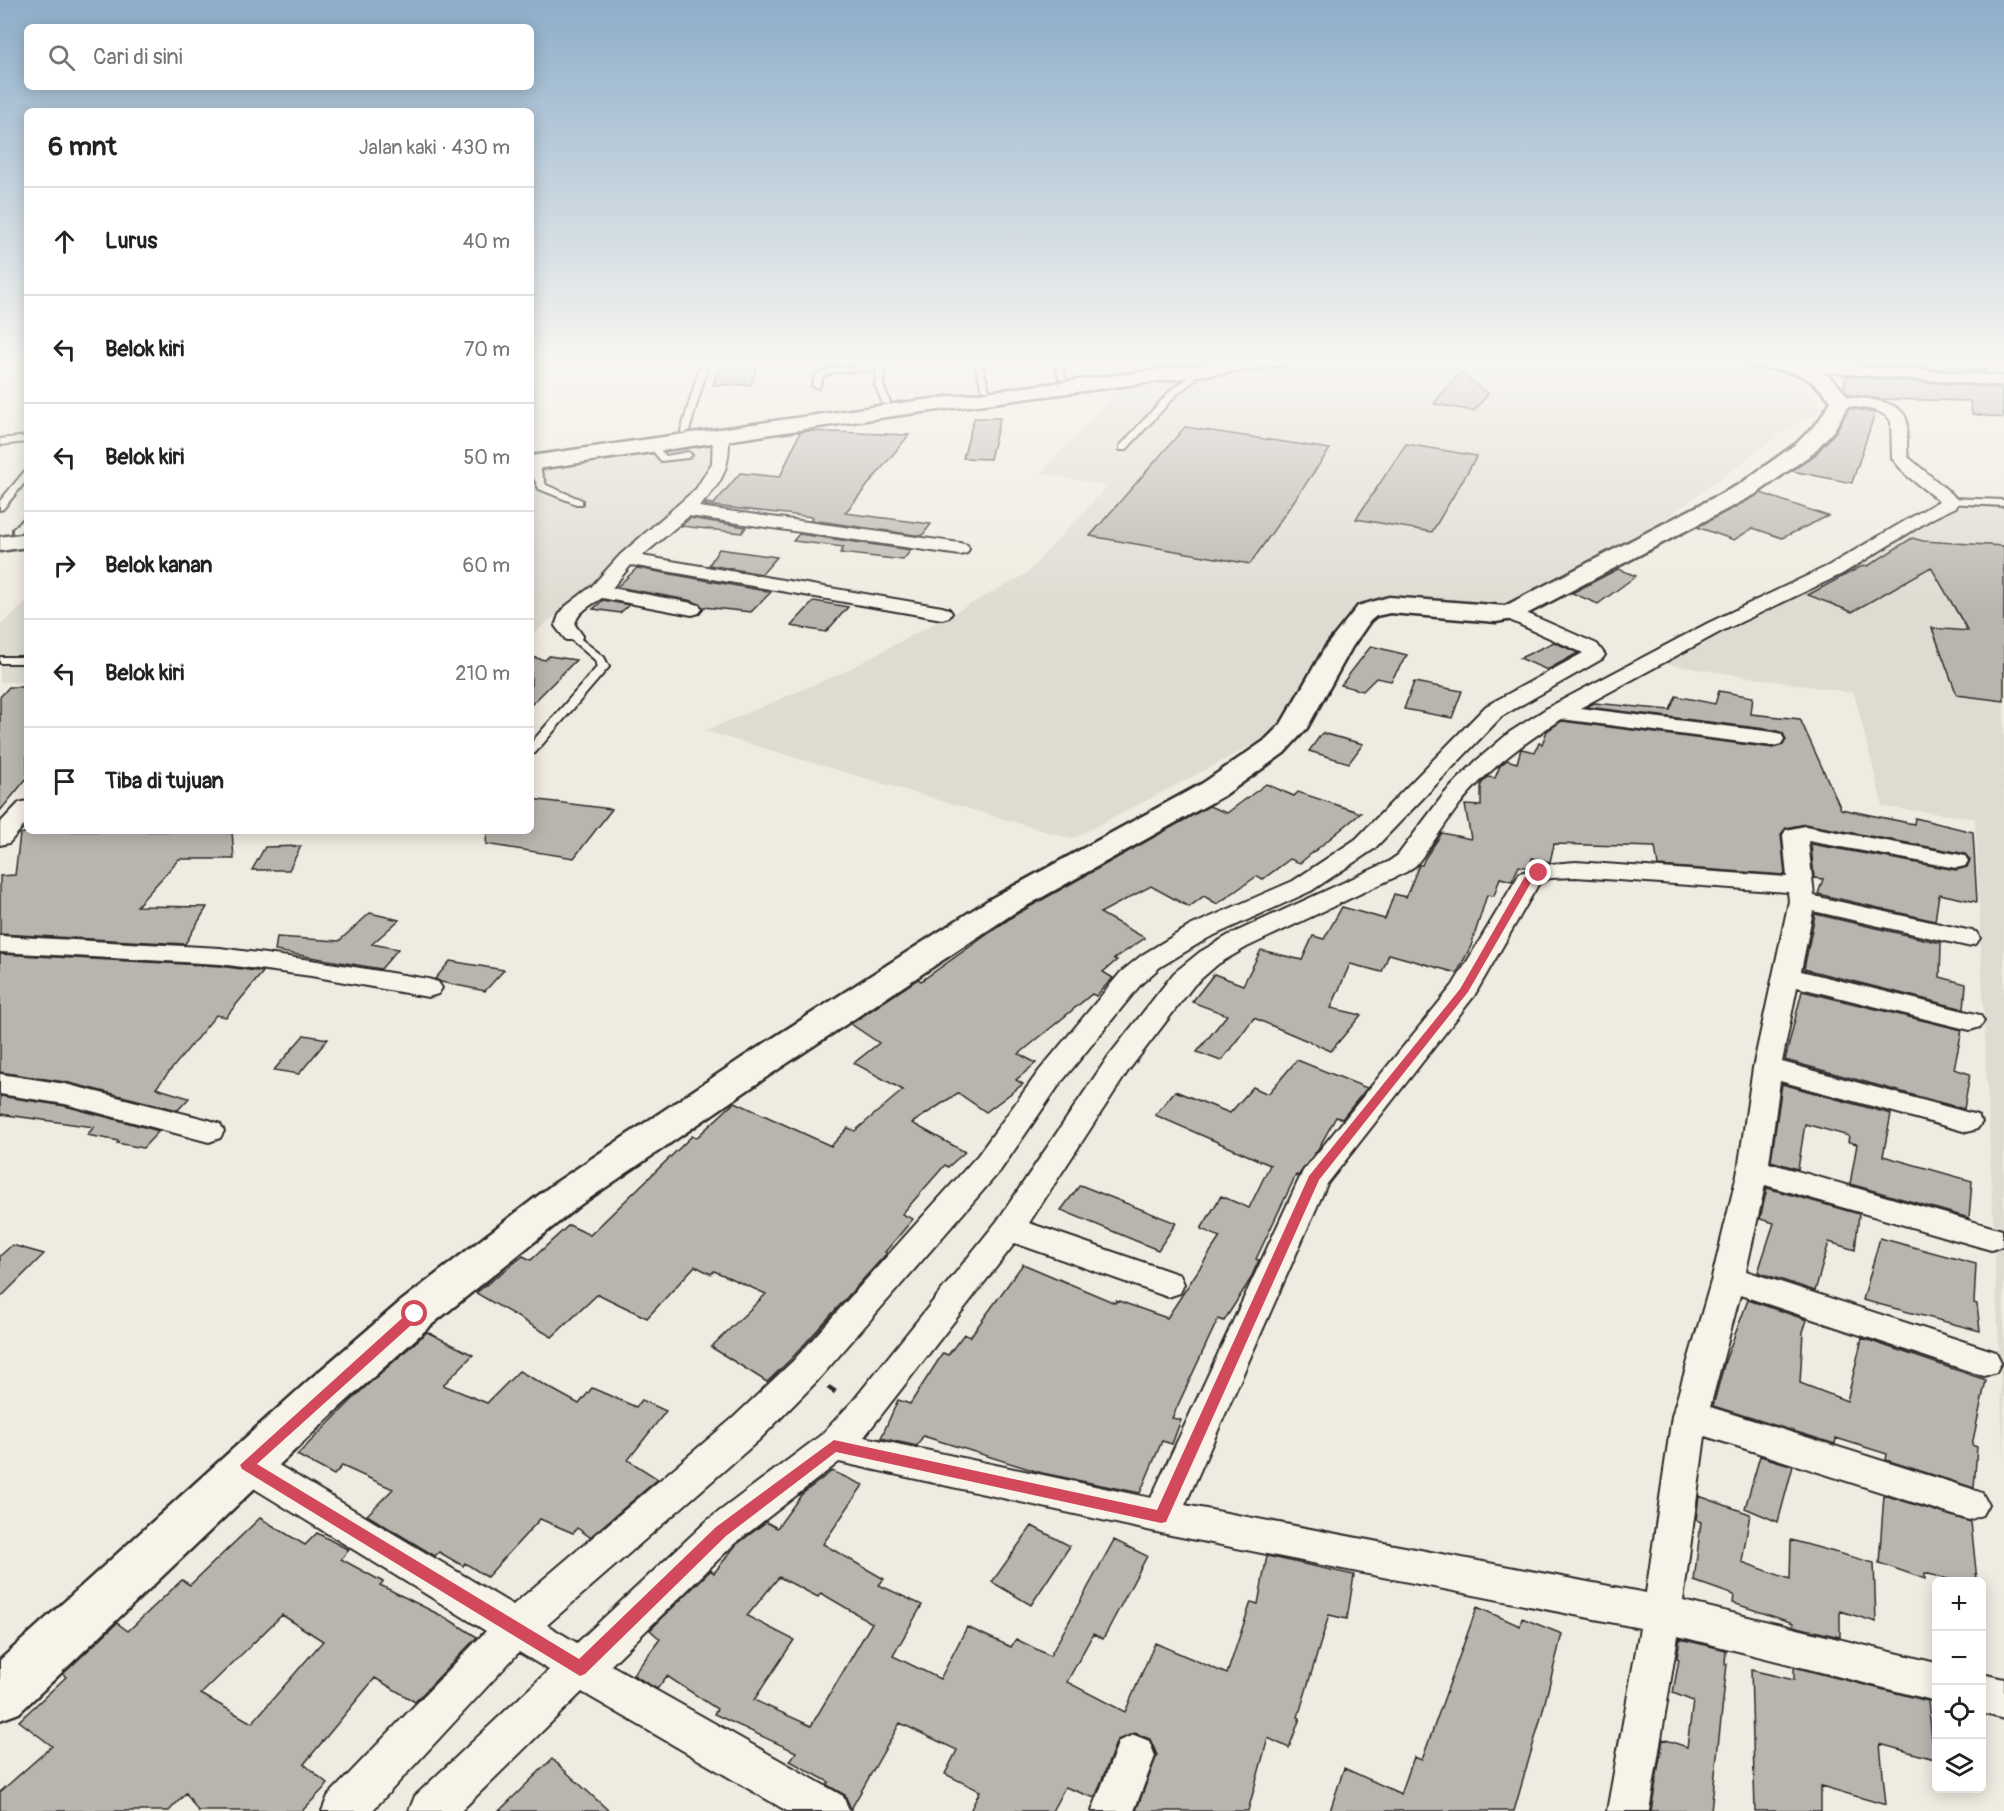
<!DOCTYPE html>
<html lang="id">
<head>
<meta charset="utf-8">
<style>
	:root { --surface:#fff; --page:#f6f6f6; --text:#222; --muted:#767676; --line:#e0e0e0 }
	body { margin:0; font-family:Pangolin,sans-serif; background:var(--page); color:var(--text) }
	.controls { position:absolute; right:18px; bottom:18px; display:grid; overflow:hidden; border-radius:9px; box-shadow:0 3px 15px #0003 }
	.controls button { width:54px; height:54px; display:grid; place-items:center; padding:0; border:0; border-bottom:2px solid var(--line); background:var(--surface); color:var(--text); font:30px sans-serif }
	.stop { position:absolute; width:18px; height:18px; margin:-14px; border:4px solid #d1495b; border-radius:50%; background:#fff }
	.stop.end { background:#d1495b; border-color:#fff; box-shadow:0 2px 6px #0008 }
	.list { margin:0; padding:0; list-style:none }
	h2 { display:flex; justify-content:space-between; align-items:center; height:78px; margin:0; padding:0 24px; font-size:26px }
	h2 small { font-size:20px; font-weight:400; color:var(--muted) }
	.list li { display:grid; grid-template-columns:39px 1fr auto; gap:18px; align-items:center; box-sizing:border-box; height:108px; padding:0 24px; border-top:2px solid var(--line) }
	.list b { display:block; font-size:22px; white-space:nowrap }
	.list em { font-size:20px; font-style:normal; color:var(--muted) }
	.icon { flex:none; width:33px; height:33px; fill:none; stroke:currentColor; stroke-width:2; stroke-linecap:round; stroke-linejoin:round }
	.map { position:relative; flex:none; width:2004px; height:1811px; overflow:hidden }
	.search { position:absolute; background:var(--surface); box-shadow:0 3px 15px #0003; left:24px; top:24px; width:510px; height:66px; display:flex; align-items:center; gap:15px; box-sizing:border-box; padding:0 21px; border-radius:9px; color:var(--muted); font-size:22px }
	.panel { position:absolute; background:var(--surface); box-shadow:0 3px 15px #0003; left:24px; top:108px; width:510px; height:726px; border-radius:9px }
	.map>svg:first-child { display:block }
	.built { fill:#dedbd1 }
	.building { fill:#b8b5ae; stroke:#2b2b2b; stroke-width:1.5; fill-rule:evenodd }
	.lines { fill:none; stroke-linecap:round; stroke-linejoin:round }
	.lane-casing { stroke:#2b2b2b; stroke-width:4 }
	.street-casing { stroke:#2b2b2b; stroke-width:4 }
	.secondary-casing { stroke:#2b2b2b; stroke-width:5 }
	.highway-casing { stroke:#2b2b2b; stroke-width:5 }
	.path { stroke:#2b2b2b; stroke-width:5; stroke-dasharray:9 7; stroke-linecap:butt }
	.lane { fill:#f7f3e8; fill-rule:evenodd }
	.street { fill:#f7f3e8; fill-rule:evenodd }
	.secondary { fill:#f7f3e8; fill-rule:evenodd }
	.highway { fill:#f7f3e8; fill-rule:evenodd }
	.rail-casing { stroke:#2b2b2b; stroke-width:4.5 }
	.rail { stroke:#f7f3e8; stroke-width:3; stroke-dasharray:9; stroke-linecap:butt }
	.route { fill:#d1495b }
</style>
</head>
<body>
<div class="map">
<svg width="2004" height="1811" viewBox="0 0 2004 1811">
	<rect width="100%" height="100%" fill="#efebe0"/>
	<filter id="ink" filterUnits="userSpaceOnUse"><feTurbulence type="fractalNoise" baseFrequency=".0167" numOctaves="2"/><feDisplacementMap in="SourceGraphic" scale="12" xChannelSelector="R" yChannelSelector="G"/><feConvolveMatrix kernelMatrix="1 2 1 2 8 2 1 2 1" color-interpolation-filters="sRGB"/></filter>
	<g filter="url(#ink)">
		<path class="built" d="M1341,359H1562L1598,365L1719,363L1790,373L1822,409L1776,437L1663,521L1481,615L1364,600L1276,733L1072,839L705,731L842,673L1026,574L1107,486L1040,473L1126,383Z
			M723,439V473L531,636V469Z
			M2004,503V1463L1975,818L1883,807L1854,693L1659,663L1881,533L1961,506Z
			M27,602V682H0V625Z"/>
		<path class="building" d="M722,359H759L751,385H713Z
			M1848,359H1973L1986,373L1848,363Z
			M1460,372L1488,394L1474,411L1434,404Z
			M1846,376L2001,388L2004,418L1972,414L1970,401L1881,399L1849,395L1844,388Z
			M1849,408L1875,413L1852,483L1792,471L1815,455L1836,431Z
			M974,418H1000L990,459L963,458Z
			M1185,427L1330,449L1250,564L1090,536Z
			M806,431L909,435L845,513L931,524L922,536L811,520L813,517L704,505L706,503L714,504L740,473L780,477L800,432Z
			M1406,444L1477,456L1432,532L1356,519Z
			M1761,493L1828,516L1782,538L1753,528L1734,540L1697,527Z
			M690,518L746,527L742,533L681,526Z
			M799,534L911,550L903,560L840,553L844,547L793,541Z
			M1912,538L1923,541L2004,546V701L1957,695L1932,628L1968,631L1931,567L1852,612L1808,595L1864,565L1868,566Z
			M719,549L777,557L762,574L709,565Z
			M637,568L771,592L751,612L703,607L693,601L617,587Z
			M1618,569L1636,576L1598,604L1572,593Z
			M603,600L629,605L620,613L593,609Z
			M814,601L848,607L826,632L791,626Z
			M1554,642L1578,653L1547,670L1520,658Z
			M1371,646L1407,655L1391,681L1376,678L1363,691L1341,685Z
			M549,656L576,660L531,705V657L545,660Z
			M1414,682L1462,691L1452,718L1404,709Z
			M9,687H27V778L0,811V697Z
			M1719,691L1753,697L1751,714L1800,719L1841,809L1914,824L1915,818L1973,832L1977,902L1939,894L1935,921L1818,894L1823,879L1814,878L1811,844L1956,870L1967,867L1970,860L1965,854L1956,852L1805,824L1786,828L1781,834L1785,875L1658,866L1655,847L1554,844L1550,862L1532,858L1530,868L1519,866L1512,881L1500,878L1494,896L1487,895L1471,946L1457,973L1389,954L1382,972L1350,964L1331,1008L1361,1015L1331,1051L1254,1018L1221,1061L1197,1052L1227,1015L1192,1002L1214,974L1243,985L1261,950L1302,960L1313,936L1324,939L1342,907L1385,919L1394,894L1406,897L1419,865H1422L1425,858L1442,833L1471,839L1465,805L1481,806V784L1488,777L1495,778L1500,766L1507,760L1517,763L1521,749L1535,752L1539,743L1542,744L1547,731L1562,721L1773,748L1783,745L1786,740L1783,733L1774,730L1587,707L1594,703L1670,710L1676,696L1715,704Z
			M1322,733L1363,744L1349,763L1309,751Z
			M1266,784L1294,796L1298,792L1361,813L1300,863L1290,859L1263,879L1257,876L1217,904L1204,896L1189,907L1151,886L1100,913L1145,938L1114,959L1117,960L1103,972L1113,978L1096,996L1092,994L1019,1054L1036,1063L1016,1080L1023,1084L986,1112L958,1093L912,1123L965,1152L948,1167L945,1165L902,1214L913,1219L885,1252L887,1253L791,1359L767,1382L711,1347L766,1294L714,1271L711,1274L695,1266L647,1318L598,1294L552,1337L476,1293L523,1256L531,1260L569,1225L590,1235L692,1136L696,1138L735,1102L831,1146L848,1128L855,1131L903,1090L854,1063L879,1043L851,1024L918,979L921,981L1015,915L1209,806L1227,813Z
			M531,799L612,809L574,858L486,844L487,831H531Z
			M31,831H232L234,859H179L137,906L207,907L185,944L0,934V876L15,875L20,834Z
			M301,846L289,870H252L265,847Z
			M370,913L399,920L372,944L398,949L381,969L275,951L277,937L339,941Z
			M1815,914L1941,943L1940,977L1966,984L1964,1009L1804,969Z
			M0,954L220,966L263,972L226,1017L216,1015L156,1088L189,1098L178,1110L65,1082L0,1072Z
			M450,961L504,970L485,991L441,982L435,979Z
			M1802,991L1962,1030L1954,1069L1970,1074L1964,1109L1785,1060Z
			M304,1035L328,1039L299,1074L274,1070Z
			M1297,1060L1367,1088L1342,1119L1336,1117L1318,1149L1298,1176L1296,1175L1256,1259L1259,1260L1250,1280L1224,1321L1218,1319L1172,1418L1181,1420L1172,1444L1162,1441L1140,1493L1042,1473L923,1436L917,1446L881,1438L898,1400L910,1404L943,1353L948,1355L964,1334L970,1337L1023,1264L1115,1303L1116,1300L1167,1318L1220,1237L1201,1229L1221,1196L1249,1208L1270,1165L1155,1115L1175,1091L1230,1113L1253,1087L1268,1094Z
			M1782,1084L1891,1114L1883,1156L1972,1181L1969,1218L1850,1184L1857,1144L1848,1142L1849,1136L1805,1124L1798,1169L1771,1161Z
			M0,1096L65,1106L159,1131L143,1148L117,1143L119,1141L87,1135L94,1127L0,1114Z
			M1080,1185L1176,1223L1158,1250L1061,1210Z
			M1767,1188L1859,1214L1855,1250L1829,1242L1815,1291L1758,1272L1774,1223L1760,1219Z
			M1880,1238L1976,1264L1974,1303L1977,1304L1980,1331L1863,1300Z
			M12,1245L44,1254L0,1298V1256Z
			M1748,1300L1807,1320L1803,1332L1800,1383L1847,1401L1862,1338L1986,1380L1972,1445L1977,1447L1974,1488L1886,1460L1887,1454L1836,1438L1835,1444L1713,1406L1725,1361Z
			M427,1332L473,1355L443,1385L487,1403L519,1371L579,1404L592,1388L636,1407L642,1400L666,1411L628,1460L658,1479L590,1537L577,1528L573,1533L540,1519L487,1577L465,1563L463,1566L439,1552L435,1556L367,1515L393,1489L342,1466L334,1475L297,1455L362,1390Z
			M1760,1456L1793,1466L1778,1522L1745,1508Z
			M832,1471L863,1485L823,1544L884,1579L879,1585L922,1605L893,1656L940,1679L967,1627L1011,1647L1016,1639L1050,1656L1114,1540L1147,1556L1103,1639L1093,1634L1067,1682L1125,1712L1155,1643L1227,1674L1251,1602L1258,1604L1267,1556L1354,1575L1347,1619L1329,1615L1298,1717L1300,1718L1289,1748L1268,1738L1248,1811H1136L1157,1755L1150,1739L1135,1733L1117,1740L1095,1798L1065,1787L1052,1811H970L980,1791L945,1774L957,1750L900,1723L851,1809L845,1795L827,1785L829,1782L790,1761L796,1752L714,1714L717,1709L667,1676L657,1689L633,1675L660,1639L650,1630L711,1570L714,1573L736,1545L766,1522L777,1528L802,1494ZM779,1577L818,1597L821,1593L872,1623L811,1726L754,1700L794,1640L747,1616Z
			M1884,1495L1971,1522L1977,1581H1955L1925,1573V1579L1879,1563Z
			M1699,1496L1750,1514L1742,1562L1790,1579L1791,1540L1874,1563L1876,1622L1840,1611V1637L1793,1626V1623L1733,1603L1734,1595L1694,1581L1701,1522L1696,1520Z
			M260,1518L305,1545L317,1533L349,1550L341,1559L383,1582L380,1585L448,1619L477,1637L415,1702L375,1678L304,1764L328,1784L302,1811H198L186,1793L169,1811H0V1792L52,1746L19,1721L66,1677L63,1674L117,1623L128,1631L182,1580L190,1585ZM282,1615L323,1641L252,1723L201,1694Z
			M1032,1526L1070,1546L1031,1605L992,1582Z
			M1477,1607L1520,1626L1522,1618L1562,1634L1542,1714L1514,1811H1330L1344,1768L1401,1794L1414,1757L1422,1760Z
			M1680,1639L1726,1650L1725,1664H1727L1711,1811H1651L1663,1739L1687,1747L1693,1701L1673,1693L1679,1659L1677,1658Z
			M1794,1667L1928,1701L1934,1759L1880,1744L1886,1805L1821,1786V1811H1755L1751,1670L1794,1680Z
			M552,1759L609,1811H499Z"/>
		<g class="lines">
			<g class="lane-casing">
				<path id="lane" d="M702,359H710L689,431L682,433L681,431Z
					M879,359L886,361L883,385L890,402L889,404H883L875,385L877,370L834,372L823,377L819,388L812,386L816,374L833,368L878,365Z
					M973,359H981L989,391L982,389Z
					M1053,359H1061L1066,381L1059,379Z
					M1166,359H1174L1178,364L1171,366Z
					M1179,369H1185L1196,379L1177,394L1126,450H1120V446L1171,390L1187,379L1179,373Z
					M27,436V442L0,445V439Z
					M652,442L666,456L688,452L692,455L688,458L661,461L648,445Z
					M537,459L541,462V472L546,485L582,500V504H576L539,489L531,472L533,462Z
					M27,471V480L3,509L0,510V501L24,472Z
					M1950,498L2004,500V506L1947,503V499Z
					M27,516V525L19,533H13V529Z
					M573,633L604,657L609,667L535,753L531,754V743L597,667L595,660L569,638L568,636Z
					M0,657H27V663H0Z"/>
			</g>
			<g class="street-casing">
				<path id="street" d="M1800,362L2004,376V386L1795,370L1792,367L1795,364Z
					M1841,396C1860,399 1904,398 1907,423C1908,435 1906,445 1908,457L1952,494L1959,503L1956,507L1933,518L1842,574L1722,631L1580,708L1773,732L1781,734L1784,739L1781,744L1773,746L1561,719C1524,743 1486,770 1459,805C1444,825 1431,846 1416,865L1406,872L1247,947L1218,964L1194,985L1128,1071L1029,1223L1180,1275L1184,1284L1180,1293L1168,1297L1015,1243L864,1437L1151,1498L1303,1171L1453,985L1520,873L1551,864L1576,862L1787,877L1783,835L1786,830L1805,826L1956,854L1965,856L1968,861L1965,866L1956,868L1808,841L1814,896L1976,932L1980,938L1976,944L1967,946L1813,911L1801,971L1980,1015L1984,1021L1980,1027L1970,1030L1797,987L1782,1062L1977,1115L1982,1122L1977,1129L1967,1132L1780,1081L1769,1163L2002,1230V1246L1991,1250L1765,1185L1746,1271L1996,1352L2001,1362L1996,1372L1984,1376L1740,1295L1710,1407L1969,1488L1982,1493L1988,1504L1982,1515L1969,1520L1705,1436L1683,1601L1936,1663V1701L1678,1636L1649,1811H1607L1640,1628L1161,1533L839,1462L734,1544L611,1665L843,1796L849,1811H787L582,1692L461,1811H409L415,1796L549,1670L519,1652L372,1811H322L328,1796L486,1631L234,1476L229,1465L234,1454L247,1449L260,1454L513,1605L733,1418L793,1361L978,1155L1039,1071L1121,972L1142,955L1190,926L1293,881L1356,839L1486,706L1583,653L1503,617L1500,613L1503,609H1517L1597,644L1605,655L1602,659L1502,716L1374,849L1311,891L1208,938L1160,967L1141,984L1059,1085L1000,1171L817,1381L759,1440L547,1625L577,1643L708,1520L821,1435L853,1401L998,1220L1108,1057L1174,973L1200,952L1229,935L1388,862L1398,855L1444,794L1476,761L1510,732L1549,707L1708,623L1828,566L1939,501L1906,475L1892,458L1891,421C1881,406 1852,408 1835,404L1833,401L1835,398ZM1576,877L1788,892L1789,901L1753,1068L1738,1170L1712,1278L1672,1416L1646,1593L1185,1505L1327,1184L1474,996L1539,883L1551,878Z
					M721,430L729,435C730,469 722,483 699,507L960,543L967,545L969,549L967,553L960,555L689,516L642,556L942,607L949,609L952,613L949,617L942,619L631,565L612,588L692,603L699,605L702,609L699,613L692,615L602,598C591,605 577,612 575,625L583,636L580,640H566L555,626L559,615L566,606L592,586L620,555L696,489L712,463L713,435Z
					M27,801V822L9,843L0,845V823L19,803Z
					M0,936L220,948L311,960L428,979L438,982L442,988L438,994L428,997L311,976L220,964L0,952Z
					M0,1074L65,1084L209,1120L220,1124L224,1131L220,1138L209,1142L65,1104L0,1094Z
					M1982,1674L2004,1679V1719L1982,1713Z
					M1134,1735L1149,1741L1155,1756L1134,1811H1092L1119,1741Z"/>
			</g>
			<g class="secondary-casing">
				<path id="secondary" d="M1735,359C1786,359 1819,354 1851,401L1834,430L1813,453L1756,494L1519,618L1496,622L1390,613L1376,616L1370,621L1352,647L1307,728L1284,753L1225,795L1014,913L771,1074L580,1205L430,1326L341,1406L19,1713L0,1720V1660L309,1380L400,1302L552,1185L745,1056L990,899L1203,783L1264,741L1281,724L1326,646L1358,606L1389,597L1505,606L1740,484L1797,443L1818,422L1831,401C1801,363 1778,373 1737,363Z"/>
			</g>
			<g class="highway-casing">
				<path id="highway" d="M1241,359H1292L1289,363L1282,365L893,416L531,470V456L893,404Z
					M27,533V547L0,551V537Z"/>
			</g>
			<path class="path" d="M828,1387L841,1396"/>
			<use href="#lane" class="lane"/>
			<use href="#street" class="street"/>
			<use href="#secondary" class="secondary"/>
			<use href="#highway" class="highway"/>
			<g class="rail-casing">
				<path id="rail" d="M0,359H4"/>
			</g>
			<use href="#rail" class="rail"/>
		</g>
	</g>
	<linearGradient id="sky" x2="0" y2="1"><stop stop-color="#8dadc9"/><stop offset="0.59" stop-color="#f8f6f1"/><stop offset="1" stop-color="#f8f6f1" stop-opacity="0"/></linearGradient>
	<rect width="2004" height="612" fill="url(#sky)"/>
	<path class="route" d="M1539,870L1544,873L1533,879L1468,992L1319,1180L1166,1522L1161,1523L836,1452L726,1536L585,1674L580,1676L242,1469L240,1465L410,1311H419L421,1314L419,1318L257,1464L579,1659L716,1527L834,1440L1157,1510L1309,1176L1460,989L1524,878Z"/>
</svg>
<div class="controls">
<button>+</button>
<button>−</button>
<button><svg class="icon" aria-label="locate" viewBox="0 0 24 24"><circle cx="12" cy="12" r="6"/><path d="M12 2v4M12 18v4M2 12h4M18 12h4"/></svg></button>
<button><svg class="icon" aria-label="layers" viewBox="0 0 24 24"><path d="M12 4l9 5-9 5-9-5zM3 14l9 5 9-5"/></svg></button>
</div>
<div class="stop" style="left:415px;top:1314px"></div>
<div class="stop end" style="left:1539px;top:873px"></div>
<div class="search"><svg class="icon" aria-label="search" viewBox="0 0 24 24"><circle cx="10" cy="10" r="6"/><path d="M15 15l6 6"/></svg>Cari di sini</div>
<section class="panel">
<h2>6 mnt<small>Jalan kaki · 430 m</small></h2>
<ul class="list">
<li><svg class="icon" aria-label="ahead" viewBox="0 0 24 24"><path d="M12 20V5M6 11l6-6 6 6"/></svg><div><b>Lurus</b></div><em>40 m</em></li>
<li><svg class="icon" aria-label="left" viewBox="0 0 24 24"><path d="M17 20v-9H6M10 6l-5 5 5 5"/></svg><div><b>Belok kiri</b></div><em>70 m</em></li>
<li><svg class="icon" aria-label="left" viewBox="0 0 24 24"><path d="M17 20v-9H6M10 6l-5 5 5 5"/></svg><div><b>Belok kiri</b></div><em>50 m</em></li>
<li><svg class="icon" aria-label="right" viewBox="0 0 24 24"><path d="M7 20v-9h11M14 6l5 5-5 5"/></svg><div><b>Belok kanan</b></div><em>60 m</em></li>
<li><svg class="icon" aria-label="left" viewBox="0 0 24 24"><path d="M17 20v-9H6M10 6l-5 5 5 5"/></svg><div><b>Belok kiri</b></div><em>210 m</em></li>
<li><svg class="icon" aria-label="arrive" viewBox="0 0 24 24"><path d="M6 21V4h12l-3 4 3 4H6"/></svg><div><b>Tiba di tujuan</b></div></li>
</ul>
</section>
</div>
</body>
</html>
